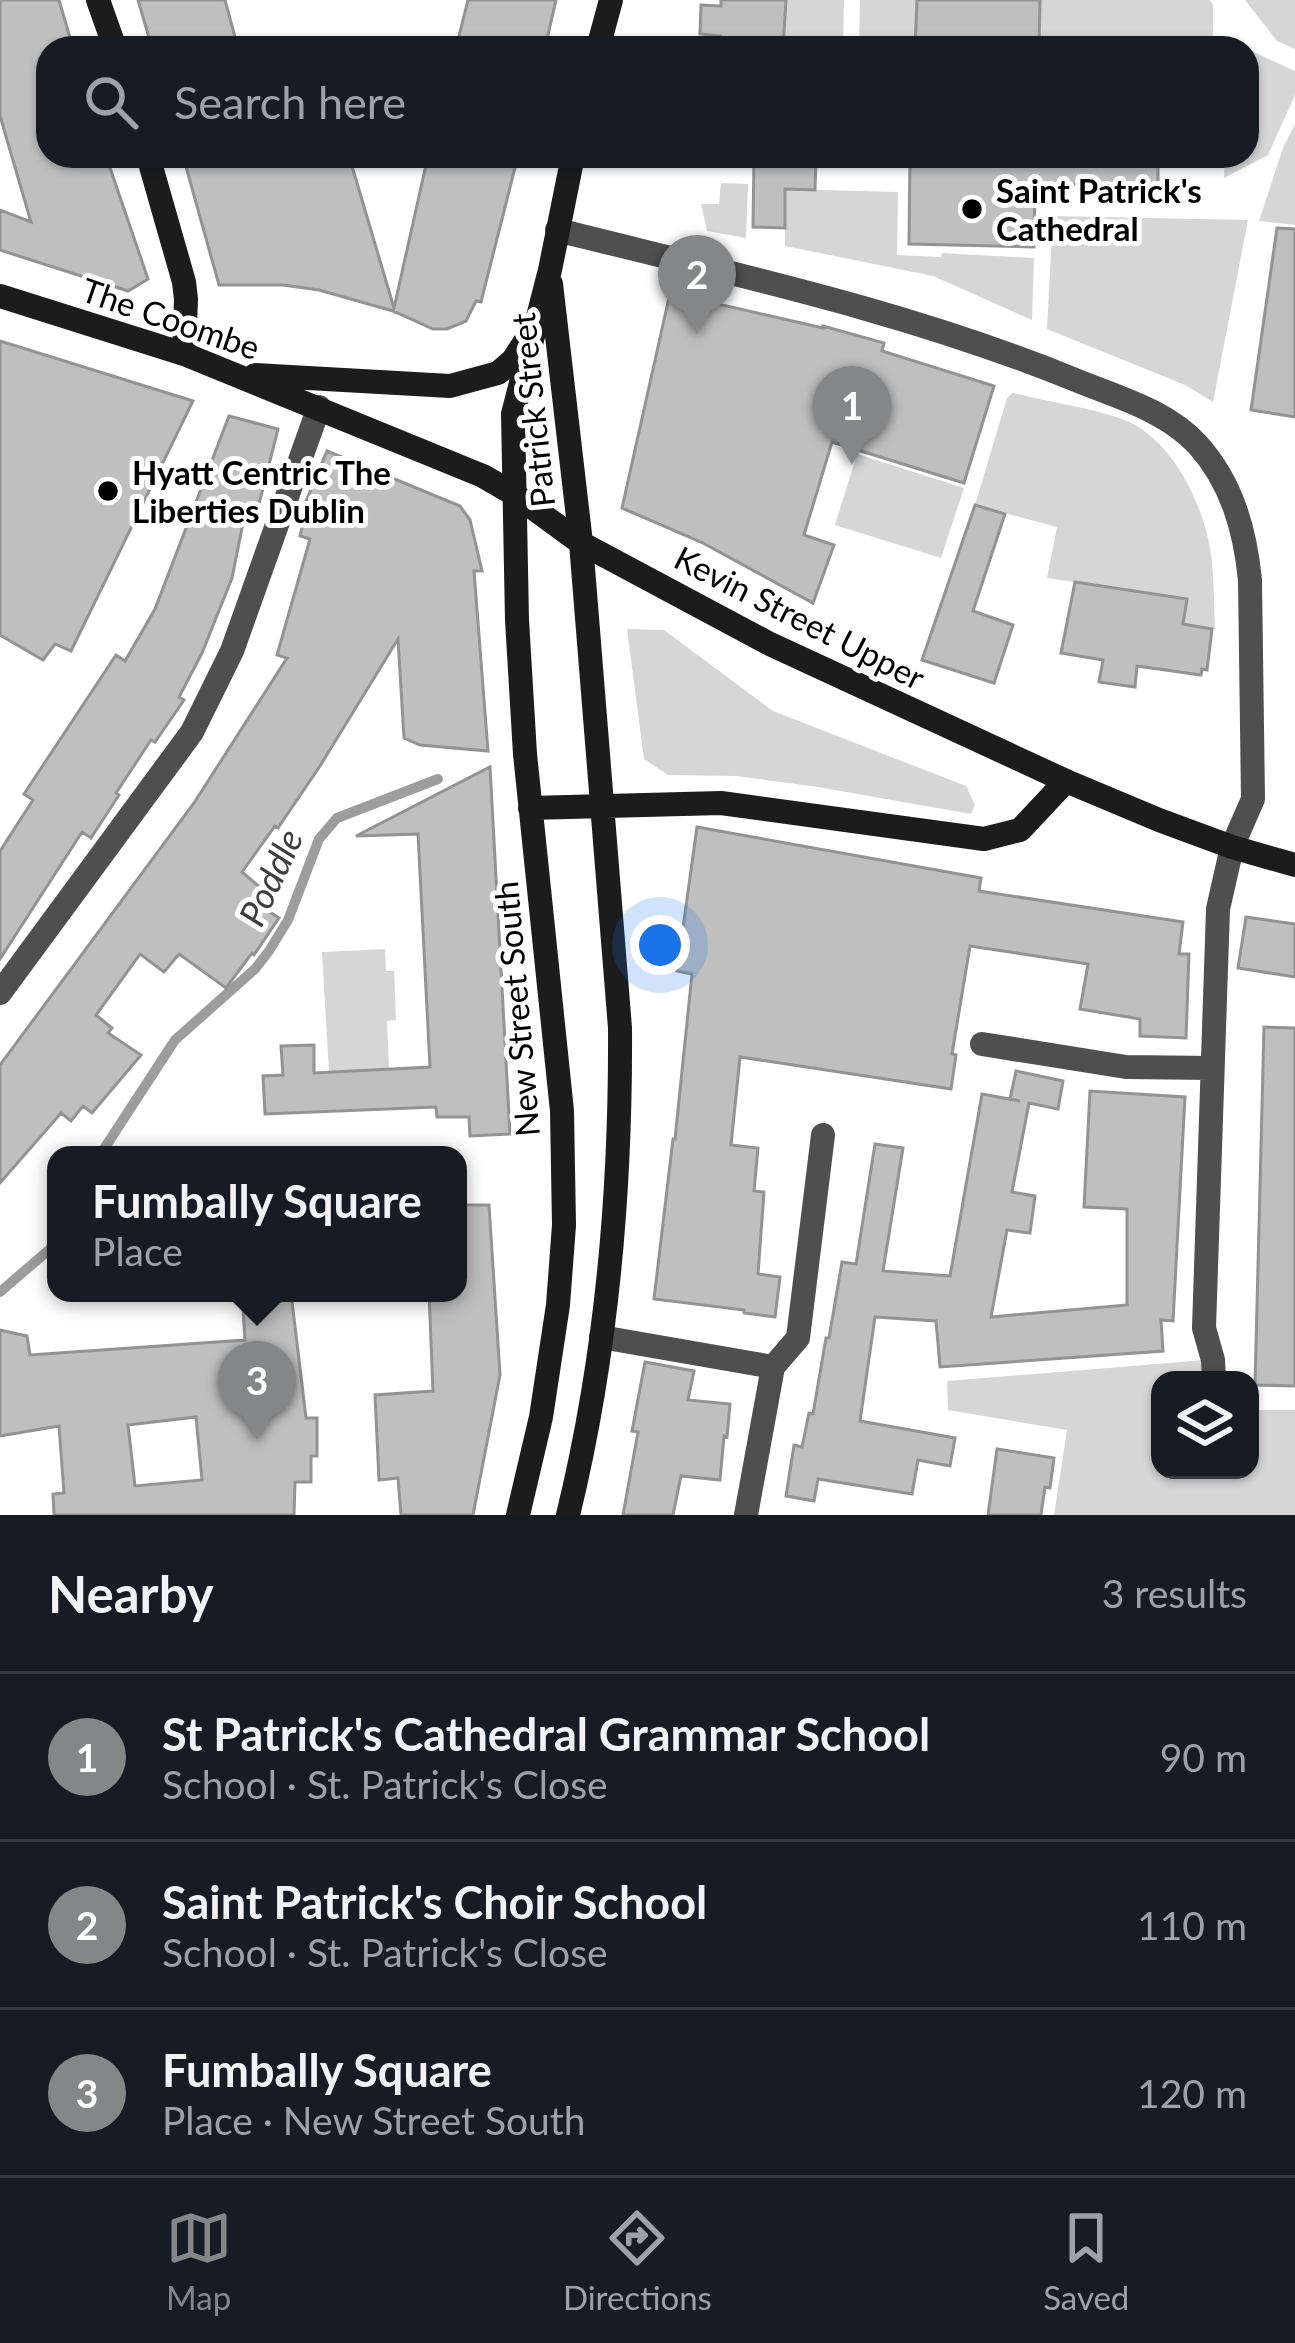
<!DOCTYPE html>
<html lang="en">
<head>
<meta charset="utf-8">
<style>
	:root { --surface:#171b24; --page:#242831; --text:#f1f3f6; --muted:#9ea1a6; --line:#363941; --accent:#858687 }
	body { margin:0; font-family:Lato,sans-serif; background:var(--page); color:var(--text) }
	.controls { position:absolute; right:36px; bottom:36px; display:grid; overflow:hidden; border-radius:24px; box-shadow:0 3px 9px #0004 }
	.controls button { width:108px; height:108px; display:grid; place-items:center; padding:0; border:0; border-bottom:3px solid var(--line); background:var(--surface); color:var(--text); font:60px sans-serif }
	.you { position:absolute; left:660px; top:945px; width:42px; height:42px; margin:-30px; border:9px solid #fff; border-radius:50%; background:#1a73e8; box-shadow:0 0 0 18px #1a73e833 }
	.badge { display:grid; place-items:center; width:78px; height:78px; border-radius:50%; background:var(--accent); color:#fff; font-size:39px; font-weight:700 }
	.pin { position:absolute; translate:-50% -99px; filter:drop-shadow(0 3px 6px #0008) }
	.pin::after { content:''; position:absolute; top:63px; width:42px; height:36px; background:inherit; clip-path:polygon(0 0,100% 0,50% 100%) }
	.popup { position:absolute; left:47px; top:1146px; width:420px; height:156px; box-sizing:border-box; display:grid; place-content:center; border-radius:24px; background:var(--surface); filter:drop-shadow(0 3px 9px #0005); font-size:39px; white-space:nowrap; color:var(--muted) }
	.popup b { font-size:45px; color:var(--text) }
	.popup::after { content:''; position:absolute; left:50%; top:100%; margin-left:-24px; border:24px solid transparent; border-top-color:var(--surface) }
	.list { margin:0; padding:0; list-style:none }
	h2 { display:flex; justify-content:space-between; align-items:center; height:156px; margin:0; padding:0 48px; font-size:51px }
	h2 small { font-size:39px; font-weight:400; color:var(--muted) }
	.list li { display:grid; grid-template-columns:78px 1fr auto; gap:36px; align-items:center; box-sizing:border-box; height:168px; padding:0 48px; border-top:3px solid var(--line) }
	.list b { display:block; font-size:45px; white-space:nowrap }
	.list p { margin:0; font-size:39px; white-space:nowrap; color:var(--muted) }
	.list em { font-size:39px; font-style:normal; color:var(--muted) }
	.icon { flex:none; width:66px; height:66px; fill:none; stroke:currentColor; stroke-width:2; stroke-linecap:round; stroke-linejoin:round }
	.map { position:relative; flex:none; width:1295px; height:1515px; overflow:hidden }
	.search { position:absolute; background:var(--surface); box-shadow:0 3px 9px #0004; left:36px; right:36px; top:36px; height:132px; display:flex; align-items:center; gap:30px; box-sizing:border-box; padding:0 42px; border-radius:36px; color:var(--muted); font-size:45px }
	.sheet { height:660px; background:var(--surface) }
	nav { display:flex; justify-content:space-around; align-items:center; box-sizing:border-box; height:168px; border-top:3px solid var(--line); background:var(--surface); font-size:33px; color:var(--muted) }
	nav a { display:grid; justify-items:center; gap:6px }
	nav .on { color:var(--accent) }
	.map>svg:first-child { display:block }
	.green { fill:#d6d6d6 }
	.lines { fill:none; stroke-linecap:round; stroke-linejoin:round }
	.stream { stroke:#9d9d9d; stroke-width:10 }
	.building { fill:#bfbfbf; stroke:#939393; stroke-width:3; fill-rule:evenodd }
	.street { stroke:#4f4f4f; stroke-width:24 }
	.secondary { stroke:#1c1c1c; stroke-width:24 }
	.poi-dot { fill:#000; stroke:#fff; stroke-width:4.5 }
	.labels { text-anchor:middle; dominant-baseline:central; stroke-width:10; stroke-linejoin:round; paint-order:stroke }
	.poi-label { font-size:33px; font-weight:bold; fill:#000; stroke:#fff; text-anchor:start }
	.street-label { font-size:33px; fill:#000; stroke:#fff }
	.water-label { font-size:36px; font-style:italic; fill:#3e3e3e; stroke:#fff }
</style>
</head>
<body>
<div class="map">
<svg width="1295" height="1515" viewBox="0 0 1295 1515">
	<rect width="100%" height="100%" fill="#fff"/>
	<path class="green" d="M785,0H844L843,41H834L833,48H783Z
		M860,0H917L915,48H868V42L859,41Z
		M1040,0H1210L1213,5V48H1039Z
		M1245,0H1295V49L1277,41Z
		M1247,49L1295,71V95L1268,155L1224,178L1225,156H1247Z
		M1295,124V225L1259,221L1283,148Z
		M721,183L748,184L746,238L707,231L701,204H719Z
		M785,189L898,192L897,255L941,257L942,253L1034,258L1032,320L933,276L785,246Z
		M1053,216L1248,220L1213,402L1185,385L1047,329Z
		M1013,393C1049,402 1088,407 1122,419C1172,437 1204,505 1211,554C1214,579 1214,605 1215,629L1183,624L1186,599L1047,578L1057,527L975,505L1007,398Z
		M857,454L964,488L941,558L835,525Z
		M627,629L664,630L773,711L966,786L975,805L971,814L818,787L736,776L668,775L644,759Z
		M385,949L386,971H394L396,1020L387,1021L389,1069L329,1072L322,952Z
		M1205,1360V1380H1160V1470H1250V1410H1295V1515H1054L1067,1430L948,1410L947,1381Z"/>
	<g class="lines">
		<path class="stream" d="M100,1155L175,1040L255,969L269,951L288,920L319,839L337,818L438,779
			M0,1292L50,1249L56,1237"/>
	</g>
	<path class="building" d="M0,0H59L73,48H48V156H106L148,279L128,291L0,250V210L31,222L0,116Z
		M138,0H225L238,48H152Z
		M468,0H556L545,48H456Z
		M721,0H786L783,48H719L720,36L700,34L701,5L721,6Z
		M917,0H1040L1039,48H915Z
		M183,156H349L394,308L428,156H518L481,302L476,301L466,321L447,329H433L393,311L319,290L283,285H219Z
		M754,156H816L815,190L785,189V228L753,227Z
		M910,156H1158V185L1035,184L1034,247L909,244Z
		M1277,228L1295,229V417L1251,410Z
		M670,293L823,328V326L884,343L882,351L994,386L964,483L832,442L804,535L834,545L813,603L701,542L622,508Z
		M0,341L193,401L71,651L55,644L43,660L0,635Z
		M229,416L278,429L256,516L245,513L232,578L202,653L179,697L184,700L155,742L151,740L116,793L119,795L91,838L82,832L0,959V851L33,800L24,794L116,655L125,661L155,609Z
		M327,451L460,506L470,520L482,571H474L488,751L420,745L404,738L398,639L320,766L278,828L275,826L242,872L268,894L260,906L279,918L254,955L252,953L226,988L179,954L164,972L140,954L96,1015L112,1028L108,1033L141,1055L92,1113L83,1106L71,1121L61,1113L0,1183V1065L194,803L287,658L277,655L310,539L300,536L302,527L296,525Z
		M975,505L1005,514L973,611L1013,625L994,683L922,660Z
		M1075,582L1187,599L1183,624L1212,629L1207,670L1202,669L1201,675L1137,666L1135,687L1099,682L1103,660L1061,653Z
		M490,767L510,1134L470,1136L469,1117H437L436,1107L265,1114L263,1076L283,1075L281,1046L314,1045V1073L430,1067L418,834L356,836Z
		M697,827L981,878L979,891L1183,922L1179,954H1189L1186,1038L1140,1036V1019L1080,1009L1088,964L970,946L952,1054L956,1055L951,1089L740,1057L731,1145L758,1148L754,1191L764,1192L758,1274L780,1277L775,1317L744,1313V1310L654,1299L673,1139H675L692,974L677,971Z
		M1246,917L1295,924V977L1238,968Z
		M1264,1027L1295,1028V1386L1255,1385Z
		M1016,1071L1063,1081L1058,1109L1029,1103L1012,1192L1035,1196L1030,1233L1007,1230L991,1317L1127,1305V1209L1084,1207L1090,1091L1185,1097L1173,1321L1161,1320L1163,1351L940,1367L936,1321L875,1317L860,1421L955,1438L950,1466L918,1460L912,1494L818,1479L814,1501L786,1496L794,1445L802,1447L809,1413L813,1414L826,1338H829L842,1262L856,1264L875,1144L903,1148L883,1271L950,1276L982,1094L1020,1101L1010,1099Z
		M458,1205H489L500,1375L473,1515H401L398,1478L379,1480L375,1395L433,1391L429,1293H458Z
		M242,1293H291L306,1418H317V1456H311V1482H295L294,1515H54L53,1494L64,1493L59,1426L0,1436V1330L27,1336L30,1355L245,1340ZM196,1417L202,1480L135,1486L128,1425Z
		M645,1362L694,1371L688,1400L730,1404L727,1437L724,1436L720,1480L681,1476L673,1515H623L638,1432L632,1431Z
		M997,1449L1054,1458L1050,1488L1045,1487L1041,1515H988Z"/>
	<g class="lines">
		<path class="street" d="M557,230C733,274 910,312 1078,381C1120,398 1167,411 1198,445C1232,483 1245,530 1250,580L1253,799L1232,847L1218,909L1204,1328L1213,1360L1214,1380
			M0,993L192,732L232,651L319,407
			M982,1044L1126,1067L1212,1068
			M601,1337L773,1367
			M746,1515L773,1367L798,1338L823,1135"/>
		<path class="secondary" d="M98,0L115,48
			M598,48L611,0
			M148,156L184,282L186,299L184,354
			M551,284L581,543L620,1028C621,1191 607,1356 568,1515
			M0,296L184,354L483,476L514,494L581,543L770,644L1066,781L1159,820L1232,847L1295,865
			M255,375L450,386L498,373L513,360L526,340
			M530,808L721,803L984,839L1020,830L1066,781
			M518,1515L541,1417L558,1305L564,1225L562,1111L525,754L517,620L513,414L550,270L573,156"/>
	</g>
	<g class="poi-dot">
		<circle cx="972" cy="209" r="12"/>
		<circle cx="108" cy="491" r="12"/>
	</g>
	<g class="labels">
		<g class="poi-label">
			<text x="996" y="190">Saint Patrick's<tspan x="996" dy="38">Cathedral</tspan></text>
			<text x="132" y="472">Hyatt Centric The<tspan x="132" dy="38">Liberties Dublin</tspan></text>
		</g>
		<g class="street-label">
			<text transform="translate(171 318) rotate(19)">The Coombe</text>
			<text transform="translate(532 410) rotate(-96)">Patrick Street</text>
			<text transform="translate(800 617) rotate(27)">Kevin Street Upper</text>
			<text transform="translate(516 1009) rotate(-95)">New Street South</text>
		</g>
		<g class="water-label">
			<text transform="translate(270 877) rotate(-65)">Poddle</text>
		</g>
	</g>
</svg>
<div class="controls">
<button><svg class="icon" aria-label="layers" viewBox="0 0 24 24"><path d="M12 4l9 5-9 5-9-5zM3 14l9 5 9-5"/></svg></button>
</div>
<div class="you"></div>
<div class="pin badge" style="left:852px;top:465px">1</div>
<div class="pin badge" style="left:697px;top:334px">2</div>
<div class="pin badge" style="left:257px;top:1440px">3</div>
<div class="popup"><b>Fumbally Square</b>Place</div>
<div class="search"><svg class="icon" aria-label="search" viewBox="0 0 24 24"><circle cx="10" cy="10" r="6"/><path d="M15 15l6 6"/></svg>Search here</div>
</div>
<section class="sheet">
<h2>Nearby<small>3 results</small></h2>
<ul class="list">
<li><span class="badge">1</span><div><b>St Patrick's Cathedral Grammar School</b><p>School · St. Patrick's Close</p></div><em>90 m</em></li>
<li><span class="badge">2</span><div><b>Saint Patrick's Choir School</b><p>School · St. Patrick's Close</p></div><em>110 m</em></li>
<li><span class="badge">3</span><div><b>Fumbally Square</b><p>Place · New Street South</p></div><em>120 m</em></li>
</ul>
</section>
<nav>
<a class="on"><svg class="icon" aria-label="map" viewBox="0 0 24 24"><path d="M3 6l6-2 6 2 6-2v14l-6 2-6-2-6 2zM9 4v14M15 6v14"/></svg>Map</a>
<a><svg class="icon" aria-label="directions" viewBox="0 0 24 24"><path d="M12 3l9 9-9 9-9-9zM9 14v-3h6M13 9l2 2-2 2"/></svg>Directions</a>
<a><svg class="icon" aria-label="saved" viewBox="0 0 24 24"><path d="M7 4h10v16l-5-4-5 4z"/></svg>Saved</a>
</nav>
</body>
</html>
